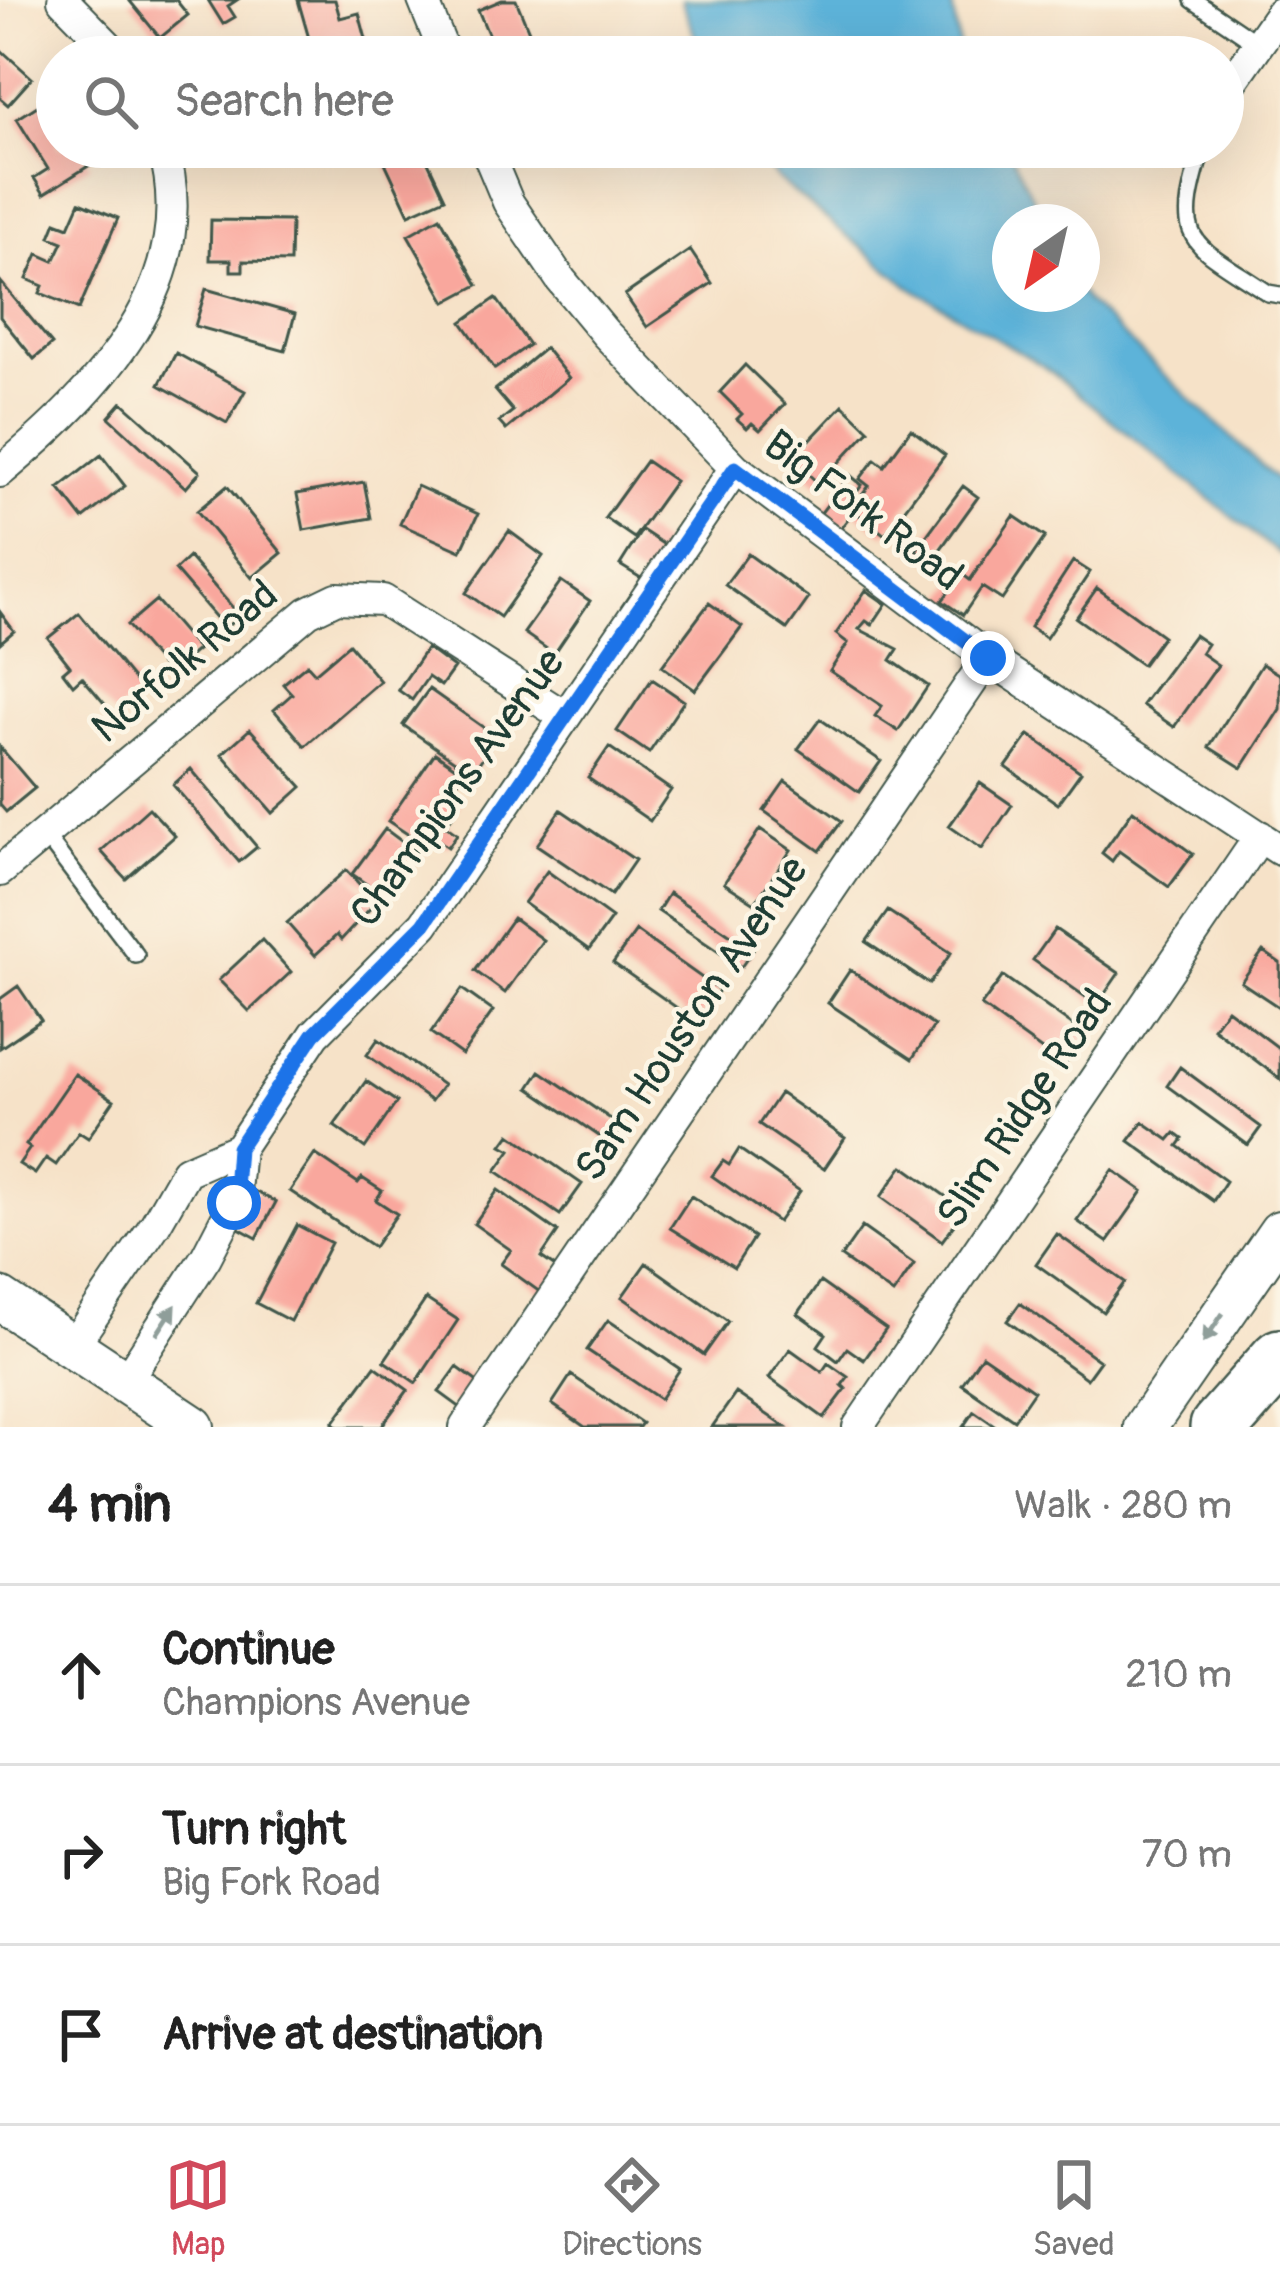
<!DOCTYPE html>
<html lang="en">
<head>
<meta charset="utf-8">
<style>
	:root { --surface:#fff; --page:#f2f2f2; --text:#222; --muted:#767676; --line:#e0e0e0; --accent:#d1495b }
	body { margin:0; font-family:Pangolin,sans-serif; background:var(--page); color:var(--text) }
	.compass { position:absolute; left:992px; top:204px; width:108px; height:108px; border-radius:50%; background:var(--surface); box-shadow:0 12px 48px #0002; rotate:214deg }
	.stop { position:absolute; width:36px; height:36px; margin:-27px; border:9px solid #1a73e8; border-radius:50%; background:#fff }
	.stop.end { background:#1a73e8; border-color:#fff; box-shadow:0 3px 12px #0008 }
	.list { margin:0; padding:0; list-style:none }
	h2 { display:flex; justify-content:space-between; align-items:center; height:156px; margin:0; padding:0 48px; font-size:51px }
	h2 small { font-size:39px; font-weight:400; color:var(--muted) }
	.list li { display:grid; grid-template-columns:78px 1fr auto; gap:36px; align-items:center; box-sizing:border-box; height:180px; padding:0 48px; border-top:3px solid var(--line) }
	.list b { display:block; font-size:45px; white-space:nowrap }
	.list p { margin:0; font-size:39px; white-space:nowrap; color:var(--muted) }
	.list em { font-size:39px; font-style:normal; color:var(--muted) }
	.icon { flex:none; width:66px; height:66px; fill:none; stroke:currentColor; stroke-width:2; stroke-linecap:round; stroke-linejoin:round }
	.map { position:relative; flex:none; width:1280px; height:1427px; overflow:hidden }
	.search { position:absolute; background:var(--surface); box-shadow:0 12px 48px #0002; left:36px; right:36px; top:36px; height:132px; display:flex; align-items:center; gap:30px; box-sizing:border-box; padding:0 42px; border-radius:66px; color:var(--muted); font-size:45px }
	.sheet { height:696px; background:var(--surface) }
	nav { display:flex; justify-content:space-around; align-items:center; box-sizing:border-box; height:168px; border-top:3px solid var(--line); background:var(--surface); font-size:33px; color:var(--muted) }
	nav a { display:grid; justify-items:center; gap:6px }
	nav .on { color:var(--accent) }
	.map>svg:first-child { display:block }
	.water { fill:#5db3d9; stroke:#3e7886; stroke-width:3 }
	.building { fill:#f9a79d }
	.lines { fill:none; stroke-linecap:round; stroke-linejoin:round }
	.lane-casing { stroke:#3f564a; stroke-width:20 }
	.street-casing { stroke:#3f564a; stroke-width:34 }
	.secondary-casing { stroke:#3f564a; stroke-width:46 }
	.highway-casing { stroke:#3f564a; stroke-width:62 }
	.lane { stroke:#fff; stroke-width:15 }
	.street { stroke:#fff; stroke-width:30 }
	.secondary { stroke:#fff; stroke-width:42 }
	.highway { stroke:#fff; stroke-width:57 }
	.oneway { fill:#8f9e9a }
	.route { stroke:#1a73e8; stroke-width:15 }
	.labels { text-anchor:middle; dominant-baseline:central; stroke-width:9; stroke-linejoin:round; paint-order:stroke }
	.street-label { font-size:42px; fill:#1f3d34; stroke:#fcf5e5 }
</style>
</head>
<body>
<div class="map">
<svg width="1280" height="1427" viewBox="0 0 1280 1427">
	<rect width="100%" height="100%" fill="#fcf5e5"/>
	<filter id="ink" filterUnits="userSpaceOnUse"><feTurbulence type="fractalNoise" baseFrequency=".00833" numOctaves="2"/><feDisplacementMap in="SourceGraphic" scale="24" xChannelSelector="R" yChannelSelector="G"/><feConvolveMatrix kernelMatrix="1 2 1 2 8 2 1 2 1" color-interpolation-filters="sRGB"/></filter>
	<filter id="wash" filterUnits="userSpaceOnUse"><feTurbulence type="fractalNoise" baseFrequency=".004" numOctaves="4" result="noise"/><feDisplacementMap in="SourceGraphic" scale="48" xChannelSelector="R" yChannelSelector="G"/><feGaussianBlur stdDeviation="2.7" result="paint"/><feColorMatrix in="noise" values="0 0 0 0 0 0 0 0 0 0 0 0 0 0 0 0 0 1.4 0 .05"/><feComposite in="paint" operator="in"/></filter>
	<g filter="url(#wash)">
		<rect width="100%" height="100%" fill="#f6e2c8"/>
		<path class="water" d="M681,0H951L961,57H703Z
			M753,147H1007L1045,222H1010V294L1082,293L1087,302L1280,483V555L1046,368L909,286L776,178Z"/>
		<g id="blocks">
			<path class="building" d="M129,0H176L188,15L160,38Z
				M208,0H237L228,6L235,17L223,24Z
				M298,0H335L340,18L359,13L366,39L349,44L352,54L341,57H317L315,51L302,55L299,45L310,42Z
				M502,0H516L533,41L543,37L548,48L533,57H498L478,10Z
				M245,42L255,57H222Z
				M0,49L32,78L8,105L0,98Z
				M48,99L57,113V147H79L90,165L44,194L34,178L48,169L17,119Z
				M396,147H421L445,198L409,214L381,154Z
				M80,202L118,218L79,309L40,293L43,286L27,279L38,254L54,261L63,242L50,237L56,222L69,227Z
				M440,217L478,285L446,302L408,235Z
				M211,220L291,221L290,262L243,261V271H231V260H210Z
				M690,250L712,283L647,327L625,295Z
				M0,281L52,344L34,359L0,317Z
				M206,289L295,314L285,351L195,326Z
				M496,298L529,345L495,369L462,322Z
				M545,348L569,378L506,430L499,422L513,411L495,390Z
				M176,353L245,391L227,423L159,385Z
				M745,365L785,404L760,430L752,423L747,428L737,419L742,414L720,392Z
				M122,402L200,472L186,488L109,417Z
				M843,405L869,430L819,484L792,459Z
				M911,429L945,455L885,535L854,511L840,529L820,514L850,475L862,485L848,504L853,507L869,486L860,479L875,459L884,466Z
				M101,455L125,486L83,519L59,488Z
				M646,461L675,481L634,538L605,518Z
				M364,482L371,518L304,530L297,494Z
				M227,486L282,553L252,578L197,511Z
				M417,486L478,514L461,551L400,524Z
				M963,486L978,497L932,561L916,550Z
				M1014,516L1045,537L1002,600L982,587L963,615L942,601L962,574L970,580Z
				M642,530L666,546L644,580L620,565Z
				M509,531L543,556L500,617L466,593Z
				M748,554L809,598L787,629L725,585Z
				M189,557L240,616L225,628L175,570Z
				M1073,561L1090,572L1046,638L1030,627Z
				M561,581L590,601L554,654L524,633Z
				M1097,588L1163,636L1142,665L1076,618Z
				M866,590L886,604L872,625L866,621L859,629L898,649L891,660L928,686L898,731L875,716L882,706L830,671L848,643L836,634Z
				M156,600L198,649L169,674L127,625Z
				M709,603L742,627L695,690L662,666Z
				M0,612L14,631L0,643Z
				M79,613L143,691L114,715L82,677L73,685L63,672L70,666L48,638Z
				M1194,635L1207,644L1201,653L1218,665L1174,727L1142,705Z
				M349,644L380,681L305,746L274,710L292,694L283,684L307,664L315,673Z
				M427,648L454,668L441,686L428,677L412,700L398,690Z
				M1262,664L1280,675V709L1242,768L1209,747Z
				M652,679L684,701L649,753L617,731Z
				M429,689L497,737L472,773L403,725Z
				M820,719L881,761L859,792L798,749Z
				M250,729L302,787L273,813L222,754Z
				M1029,735L1081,772L1058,804L1006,767Z
				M0,747L35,788L6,812L0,805Z
				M609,747L671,790L650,821L588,778Z
				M435,753L464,773L448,796L460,804L447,824L437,820L457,834L448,847L428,833L421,843L388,821Z
				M191,769L257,847L239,862L173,785Z
				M785,781L842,821L820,851L764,811Z
				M980,783L1012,805L982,849L949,826Z
				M149,808L175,836L126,879L101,851Z
				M561,810L635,860L611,895L537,845Z
				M1133,810L1193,854L1169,887L1119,851L1112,861L1102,853Z
				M385,829L416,852L383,896L352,874Z
				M760,829L791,850L755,903L724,883Z
				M346,870L376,902L341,940L337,935L315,955L287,923Z
				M547,871L612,918L589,950L524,903Z
				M669,893L753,950L741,967L658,911Z
				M888,911L951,953L929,984L866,942Z
				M513,918L543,940L505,993L475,971Z
				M1055,929L1119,973L1097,1005L1033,960Z
				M636,931L719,990L697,1022L613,963Z
				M262,940L291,972L249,1011L219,980Z
				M1263,951L1280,963V1008L1241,982Z
				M850,970L934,1026L912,1059L828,1003Z
				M1003,976L1086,1035L1064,1066L981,1006Z
				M18,986L41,1020L0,1048V999Z
				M462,989L493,1011L462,1055L431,1033Z
				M1227,1009L1280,1049V1079L1213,1028Z
				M378,1039L443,1085L431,1101L367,1055Z
				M1180,1067L1261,1127L1248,1145L1167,1086Z
				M540,1071L624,1128L612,1145L529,1088Z
				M75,1074L114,1100L88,1138L79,1132L56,1165L46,1158L35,1174L19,1164L30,1148L26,1145Z
				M366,1081L397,1102L365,1148L334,1126Z
				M780,1093L845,1138L824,1169L759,1124Z
				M1143,1122L1169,1140L1175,1133L1183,1139L1178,1146L1226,1181L1213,1201L1129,1141Z
				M510,1134L582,1184L560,1215L496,1171L511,1150L502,1145Z
				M739,1149L800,1191L778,1222L712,1176L723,1161L729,1165Z
				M315,1154L358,1183L362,1178L382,1191L376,1200L397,1214L374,1247L290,1191Z
				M903,1166L965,1210L942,1241L881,1197Z
				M1113,1170L1143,1191L1107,1242L1077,1221Z
				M498,1190L558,1232L541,1257L561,1271L544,1295L501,1264L511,1250L474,1224Z
				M254,1191L276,1202L257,1238L235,1226Z
				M691,1196L754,1237L734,1268L670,1228Z
				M297,1225L331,1243L290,1321L256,1303Z
				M862,1227L914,1264L893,1294L841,1257Z
				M1057,1234L1125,1282L1103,1312L1036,1264Z
				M646,1263L728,1321L704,1355L622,1297Z
				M820,1282L886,1329L864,1360L847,1348L838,1361L818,1346L826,1334L798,1314Z
				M426,1299L458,1320L416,1383L384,1361Z
				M1020,1303L1100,1361L1087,1379L1007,1321Z
				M608,1320L680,1369L660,1399L587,1350Z
				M790,1349L822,1372L828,1363L848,1377L842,1385L846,1389L824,1418L769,1378Z
				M982,1355L1034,1391L1014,1420L962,1384Z
				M375,1366L408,1390L381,1427H338L333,1423Z
				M457,1367L483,1386L465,1411L439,1392Z
				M571,1375L642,1423L639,1427H585L552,1404Z
				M736,1393L785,1427H712Z
				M974,1411L997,1427H963Z"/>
		</g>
	</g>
	<g filter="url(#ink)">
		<use href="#blocks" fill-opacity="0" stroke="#3f564a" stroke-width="3"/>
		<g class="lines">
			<g class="lane-casing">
				<path id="lane" d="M1193,0L1258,44
					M1203,147C1172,246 1189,240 1268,293L1280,295
					M44,834L136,955"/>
			</g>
			<g class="street-casing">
				<path id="street" d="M63,0L119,57
					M423,0L446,57
					M1223,95L1280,13
					M485,147L508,202L561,280L605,333L735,468L988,658L1280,850
					M0,472C97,391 203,284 163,147
					M0,871L308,612L337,598L383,600L564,716
					M72,1347L155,1225L186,1171L239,1148
					M125,1382L206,1257L234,1203L239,1148L315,1034L424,924L735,468
					M465,1427L988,658
					M858,1427L1260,836"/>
			</g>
			<g class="secondary-casing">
				<path id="secondary" d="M0,1299L193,1427
					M1145,1427L1280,1232"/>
			</g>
			<g class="highway-casing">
				<path id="highway" d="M1219,1427L1280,1358"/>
			</g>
			<use href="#lane" class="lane"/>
			<use href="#street" class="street"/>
			<use href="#secondary" class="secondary"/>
			<use href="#highway" class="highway"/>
		</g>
		<defs><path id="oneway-solid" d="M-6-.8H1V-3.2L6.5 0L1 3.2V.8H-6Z" transform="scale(3)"/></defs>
		<g class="oneway">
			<use href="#oneway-solid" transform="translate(166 1320) rotate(-57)"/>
			<use href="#oneway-solid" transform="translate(1213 1328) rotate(124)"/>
		</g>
	</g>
	<g class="lines" filter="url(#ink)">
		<path class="route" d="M234,1203L238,1148L314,1034L424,924L735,468L988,658"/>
	</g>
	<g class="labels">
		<g class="street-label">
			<text transform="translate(863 511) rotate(37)">Big Fork Road</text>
			<text transform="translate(185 662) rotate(-40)">Norfolk Road</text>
			<text transform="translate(458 788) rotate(-54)">Champions Avenue</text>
			<text transform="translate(692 1019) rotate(-56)">Sam Houston Avenue</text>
			<text transform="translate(1025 1109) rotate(-56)">Slim Ridge Road</text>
		</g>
	</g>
</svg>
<svg class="compass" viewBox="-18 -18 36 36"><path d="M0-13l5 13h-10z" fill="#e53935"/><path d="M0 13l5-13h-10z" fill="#767676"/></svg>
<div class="stop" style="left:234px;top:1203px"></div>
<div class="stop end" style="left:988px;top:658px"></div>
<div class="search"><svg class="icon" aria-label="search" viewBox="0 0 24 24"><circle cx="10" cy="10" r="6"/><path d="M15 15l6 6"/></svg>Search here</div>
</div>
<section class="sheet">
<h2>4 min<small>Walk · 280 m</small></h2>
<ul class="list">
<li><svg class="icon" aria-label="ahead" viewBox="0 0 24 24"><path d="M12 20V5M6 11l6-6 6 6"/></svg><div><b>Continue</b><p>Champions Avenue</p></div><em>210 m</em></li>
<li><svg class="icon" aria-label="right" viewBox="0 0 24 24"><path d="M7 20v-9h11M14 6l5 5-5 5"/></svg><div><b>Turn right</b><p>Big Fork Road</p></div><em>70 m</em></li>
<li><svg class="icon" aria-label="arrive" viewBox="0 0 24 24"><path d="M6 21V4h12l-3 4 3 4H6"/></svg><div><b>Arrive at destination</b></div></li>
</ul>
</section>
<nav>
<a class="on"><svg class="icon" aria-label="map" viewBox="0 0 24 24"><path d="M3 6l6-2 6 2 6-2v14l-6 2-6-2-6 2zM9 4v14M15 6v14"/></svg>Map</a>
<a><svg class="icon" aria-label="directions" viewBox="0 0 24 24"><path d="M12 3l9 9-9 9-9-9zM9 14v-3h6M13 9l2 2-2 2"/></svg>Directions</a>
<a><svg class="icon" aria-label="saved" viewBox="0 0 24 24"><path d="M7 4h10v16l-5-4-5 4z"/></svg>Saved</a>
</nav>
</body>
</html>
